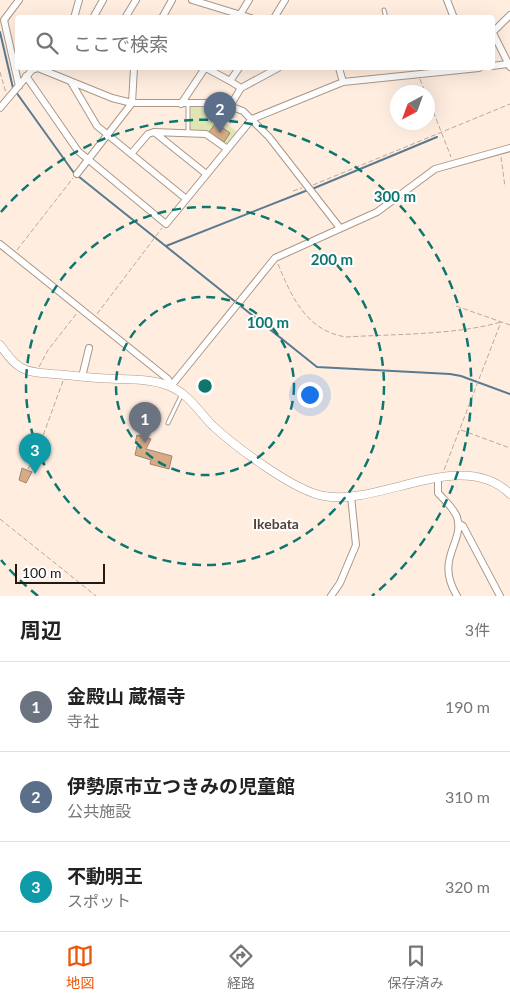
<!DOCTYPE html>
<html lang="ja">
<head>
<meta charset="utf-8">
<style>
	:root { --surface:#fff; --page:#f2f2f2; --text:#222; --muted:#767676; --line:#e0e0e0; --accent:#ea580c }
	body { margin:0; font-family:Lato,"Noto Sans JP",sans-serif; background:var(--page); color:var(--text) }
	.compass { position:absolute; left:390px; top:85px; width:45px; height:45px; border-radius:50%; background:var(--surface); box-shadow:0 5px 20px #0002; rotate:221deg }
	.scale { position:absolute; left:15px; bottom:12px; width:90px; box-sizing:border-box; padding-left:5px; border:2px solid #211a14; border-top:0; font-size:14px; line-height:18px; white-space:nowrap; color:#211a14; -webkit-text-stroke:4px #fefefe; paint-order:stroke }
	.you { position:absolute; left:309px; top:394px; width:18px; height:18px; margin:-12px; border:4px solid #fff; border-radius:50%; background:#1a73e8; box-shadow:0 0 0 8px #1a73e833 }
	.badge { display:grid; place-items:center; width:32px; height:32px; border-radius:50%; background:var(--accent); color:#fff; font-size:16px; font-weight:700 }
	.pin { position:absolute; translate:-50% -41px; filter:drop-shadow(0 1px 2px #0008) }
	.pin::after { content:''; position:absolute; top:26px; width:18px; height:15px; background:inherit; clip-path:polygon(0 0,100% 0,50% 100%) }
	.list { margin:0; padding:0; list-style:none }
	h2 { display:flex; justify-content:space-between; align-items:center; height:65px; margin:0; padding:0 20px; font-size:21px }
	h2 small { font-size:16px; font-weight:400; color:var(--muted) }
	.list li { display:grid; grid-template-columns:32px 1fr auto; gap:15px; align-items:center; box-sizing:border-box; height:90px; padding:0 20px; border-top:1px solid var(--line) }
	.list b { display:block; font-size:19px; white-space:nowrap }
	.list p { margin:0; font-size:16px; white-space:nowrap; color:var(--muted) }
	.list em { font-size:16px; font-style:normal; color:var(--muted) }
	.icon { flex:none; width:28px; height:28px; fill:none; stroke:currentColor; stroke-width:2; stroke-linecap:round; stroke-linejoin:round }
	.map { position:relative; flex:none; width:510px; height:596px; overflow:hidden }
	.search { position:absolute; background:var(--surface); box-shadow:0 5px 20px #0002; left:15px; right:15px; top:15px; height:55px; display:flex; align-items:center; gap:12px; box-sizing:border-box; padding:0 18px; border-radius:5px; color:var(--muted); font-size:19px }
	.sheet { height:335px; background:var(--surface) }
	nav { display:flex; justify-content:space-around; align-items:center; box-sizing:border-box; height:70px; border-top:1px solid var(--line); background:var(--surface); font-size:14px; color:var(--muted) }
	nav a { display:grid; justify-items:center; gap:2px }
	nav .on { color:var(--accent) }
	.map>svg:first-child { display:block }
	.green { fill:#dfe5b3 }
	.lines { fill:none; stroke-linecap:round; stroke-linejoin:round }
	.stream { stroke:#5a7a90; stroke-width:2 }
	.building { fill:#d8ab85; stroke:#998677 }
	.service-casing { stroke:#ab9787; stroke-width:5 }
	.minor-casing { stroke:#ab9787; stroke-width:8 }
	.tertiary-casing { stroke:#ab9787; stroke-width:9 }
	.path { stroke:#b7aa9e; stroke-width:1; stroke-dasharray:5 2.5; stroke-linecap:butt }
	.service { stroke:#fff; stroke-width:3 }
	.minor { stroke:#fff; stroke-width:6 }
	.tertiary { stroke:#fff; stroke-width:8 }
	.ring { fill:none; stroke:#0f766e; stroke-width:2.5; stroke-dasharray:9 6 }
	.labels { text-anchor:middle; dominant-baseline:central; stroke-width:4; stroke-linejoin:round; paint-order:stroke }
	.neighbourhood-label { font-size:14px; font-weight:bold; fill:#544335; stroke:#fefefe }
	.centre { fill:#0f766e; stroke:#fefefe; stroke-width:2.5 }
	.ring-label { font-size:15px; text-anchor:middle; font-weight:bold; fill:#0f766e; stroke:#fefefe; stroke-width:4; stroke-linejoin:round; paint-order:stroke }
</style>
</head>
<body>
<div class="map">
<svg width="510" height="596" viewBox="0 0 510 596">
	<rect width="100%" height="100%" fill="#ffeee0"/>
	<path class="green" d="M191,106C204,106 219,104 231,111L223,121L237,132L227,145L189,130Z"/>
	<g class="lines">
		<path class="stream" d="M0,32L13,88
			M16,92L74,173
			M78,176L317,367L450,374L461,376L510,394
			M312,189L437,137
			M166,246L308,190"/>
	</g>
	<path class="building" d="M216,123L230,133L224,142L209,132Z
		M137,435L151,439L146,449L172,456L169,469L150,464L151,460L135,455L137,446L140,447L141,445L135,443Z
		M22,468L32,472L26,483L19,480Z"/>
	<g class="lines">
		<g class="service-casing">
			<path id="service" d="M384,10L386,18
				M188,104V133
				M168,423L182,394"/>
		</g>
		<g class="minor-casing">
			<path id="minor" d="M19,0L4,20L19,86
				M192,0L251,18
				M447,0L454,18
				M74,18L79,0
				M93,18L103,0
				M125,18L136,0
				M162,18L172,0
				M238,18L249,0
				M274,18L285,0
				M492,31L510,67
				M493,32L510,15
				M492,66L508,64
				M206,68L230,81L239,68
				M339,68L343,82
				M26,76L78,151L166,224L252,119L343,82L479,68
				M230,81L241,88L278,68
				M71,82L97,126L185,198
				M181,104L205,68
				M230,106L241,88
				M0,108L32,70L38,68L112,98L132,103H221L243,111L269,137L340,228
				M154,132L206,134L226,148
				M131,154L148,134L154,132L205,173
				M77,174L132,103L134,68
				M0,244L168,379L171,386
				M82,377L89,348
				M171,386L275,258L377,212L435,169L510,148
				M438,478V493C445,501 453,507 457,517C465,543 434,558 457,596
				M458,523L463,526L500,596
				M331,596L340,583L356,545L351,496"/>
		</g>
		<g class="tertiary-casing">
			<path id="tertiary" d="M0,345C5,352 12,362 20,367C29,373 43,373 53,374C68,375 83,377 98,378C121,380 147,377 169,386C189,394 199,412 213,426C236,447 294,491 324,496C381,506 462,447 510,494"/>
		</g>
		<path class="path" d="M0,72L6,93
			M420,79L425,92
			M428,98L451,157
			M501,157L505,187
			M313,185L510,104
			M293,191L302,188
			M17,250L73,178
			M278,264C292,298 307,331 346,337C394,334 456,335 501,322
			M456,306L510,325
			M97,314L162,228
			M39,367L48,350L77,313
			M461,430L510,448
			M28,469L37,452L63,381
			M444,470L501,322
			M0,519L96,596"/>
		<use href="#service" class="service"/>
		<use href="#minor" class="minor"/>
		<use href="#tertiary" class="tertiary"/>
	</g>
	<g class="ring">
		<circle cx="205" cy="386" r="89"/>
		<circle cx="205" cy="386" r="179"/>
		<path d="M38 596A268 268 0 0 1 1 560M1 212A268 268 0 1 1 372 596"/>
	</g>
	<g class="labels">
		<g class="neighbourhood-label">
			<text x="276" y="523">Ikebata</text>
		</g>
	</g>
	<circle cx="205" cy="386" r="8" class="centre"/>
	<g class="ring-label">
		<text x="395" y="202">300 m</text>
		<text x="332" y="265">200 m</text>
		<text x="268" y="328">100 m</text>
	</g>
</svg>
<svg class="compass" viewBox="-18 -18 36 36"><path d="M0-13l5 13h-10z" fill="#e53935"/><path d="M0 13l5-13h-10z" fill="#767676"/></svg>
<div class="scale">100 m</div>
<div class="you"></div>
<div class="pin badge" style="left:145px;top:443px;background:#6b7280">1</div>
<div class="pin badge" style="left:220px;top:133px;background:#5c6f8a">2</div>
<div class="pin badge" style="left:35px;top:474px;background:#0f9aa8">3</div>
<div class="search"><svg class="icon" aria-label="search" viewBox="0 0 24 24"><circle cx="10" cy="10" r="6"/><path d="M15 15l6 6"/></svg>ここで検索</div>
</div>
<section class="sheet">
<h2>周辺<small>3件</small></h2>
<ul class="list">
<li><span class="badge" style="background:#6b7280">1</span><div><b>金殿山 蔵福寺</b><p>寺社</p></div><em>190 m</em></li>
<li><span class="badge" style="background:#5c6f8a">2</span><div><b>伊勢原市立つきみの児童館</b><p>公共施設</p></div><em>310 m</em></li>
<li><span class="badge" style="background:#0f9aa8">3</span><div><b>不動明王</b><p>スポット</p></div><em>320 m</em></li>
</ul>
</section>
<nav>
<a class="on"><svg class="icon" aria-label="map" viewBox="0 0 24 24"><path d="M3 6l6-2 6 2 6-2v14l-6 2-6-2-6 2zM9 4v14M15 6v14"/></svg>地図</a>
<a><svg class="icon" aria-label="directions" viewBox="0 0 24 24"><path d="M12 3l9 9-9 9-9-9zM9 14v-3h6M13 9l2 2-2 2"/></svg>経路</a>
<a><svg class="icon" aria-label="saved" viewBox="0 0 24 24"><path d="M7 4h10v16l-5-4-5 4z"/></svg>保存済み</a>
</nav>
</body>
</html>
